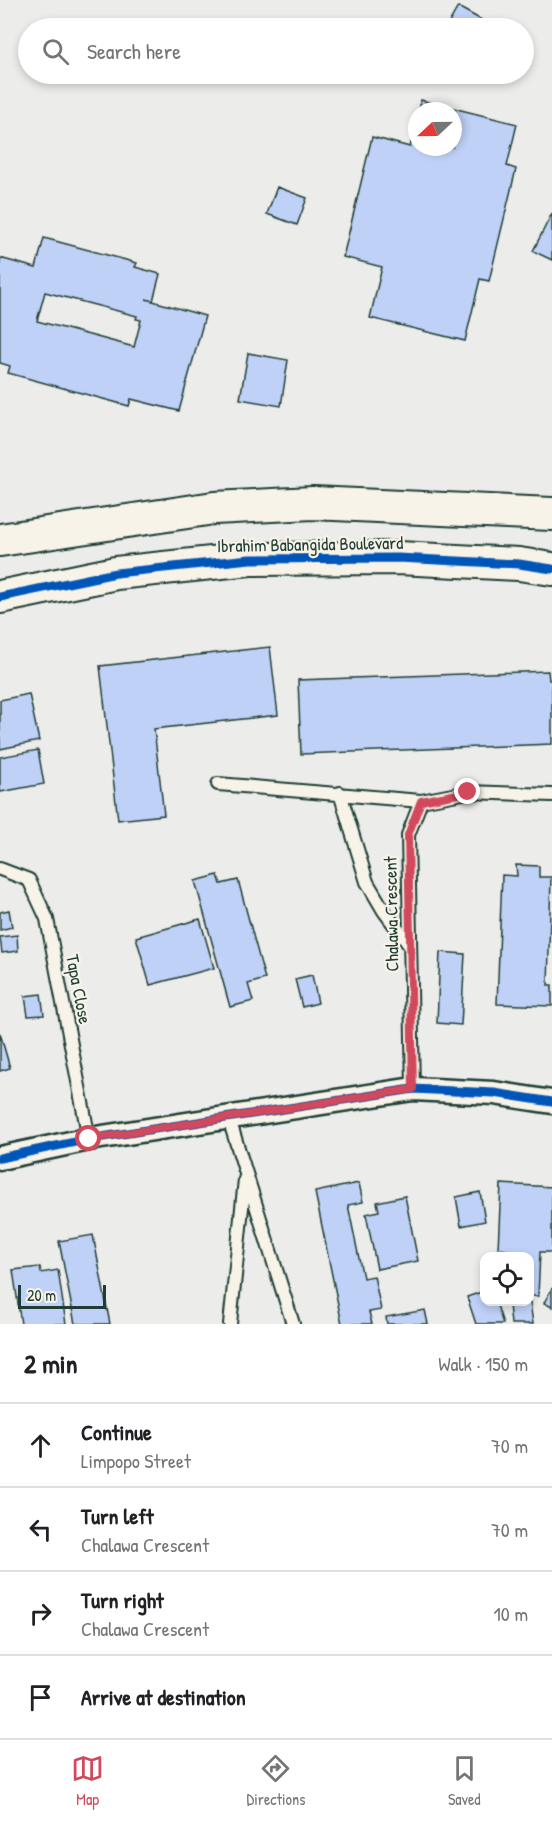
<!DOCTYPE html>
<html lang="en">
<head>
<meta charset="utf-8">
<style>
	:root { --surface:#fff; --page:#f2f2f2; --text:#202124; --muted:#757577; --line:#e0e0e0; --accent:#d1495b }
	body { margin:0; font-family:"Patrick Hand",sans-serif; background:var(--page); color:var(--text) }
	.controls { position:absolute; right:18px; bottom:18px; display:grid; overflow:hidden; border-radius:12px; box-shadow:0 3px 9px #0003 }
	.controls button { width:54px; height:54px; display:grid; place-items:center; padding:0; border:0; border-bottom:2px solid var(--line); background:var(--surface); color:var(--text); font:30px sans-serif }
	.compass { position:absolute; left:408px; top:102px; width:54px; height:54px; border-radius:50%; background:var(--surface); box-shadow:0 3px 9px #0003; rotate:248deg }
	.scale { position:absolute; left:18px; bottom:15px; width:88px; box-sizing:border-box; padding-left:6px; border:3px solid #1f3d34; border-top:0; font-size:16px; line-height:21px; white-space:nowrap; color:#1f3d34; -webkit-text-stroke:4px #f7f3e8; paint-order:stroke }
	.stop { position:absolute; width:18px; height:18px; margin:-14px; border:4px solid #d1495b; border-radius:50%; background:#fff }
	.stop.end { background:#d1495b; border-color:#fff; box-shadow:0 2px 6px #0008 }
	.list { margin:0; padding:0; list-style:none }
	h2 { display:flex; justify-content:space-between; align-items:center; height:78px; margin:0; padding:0 24px; font-size:26px }
	h2 small { font-size:20px; font-weight:400; color:var(--muted) }
	.list li { display:grid; grid-template-columns:39px 1fr auto; gap:18px; align-items:center; box-sizing:border-box; height:84px; padding:0 24px; border-top:2px solid var(--line) }
	.list b { display:block; font-size:22px; white-space:nowrap }
	.list p { margin:0; font-size:20px; white-space:nowrap; color:var(--muted) }
	.list em { font-size:20px; font-style:normal; color:var(--muted) }
	.icon { flex:none; width:33px; height:33px; fill:none; stroke:currentColor; stroke-width:2; stroke-linecap:round; stroke-linejoin:round }
	.map { position:relative; flex:none; width:552px; height:1324px; overflow:hidden }
	.search { position:absolute; background:var(--surface); box-shadow:0 3px 9px #0003; left:18px; right:18px; top:18px; height:66px; display:flex; align-items:center; gap:15px; box-sizing:border-box; padding:0 21px; border-radius:33px; color:var(--muted); font-size:22px }
	.sheet { height:414px; background:var(--surface) }
	nav { display:flex; justify-content:space-around; align-items:center; box-sizing:border-box; height:84px; border-top:2px solid var(--line); background:var(--surface); font-size:16px; color:var(--muted) }
	nav a { display:grid; justify-items:center; gap:3px }
	nav .on { color:var(--accent) }
	.map>svg:first-child { display:block }
	.building { fill:#bfd1f7; stroke:#1f3d34; stroke-width:1.5; fill-rule:evenodd }
	.lines { fill:none; stroke-linecap:round; stroke-linejoin:round }
	.lane-casing { stroke:#1f3d34; stroke-width:16 }
	.street-casing { stroke:#1f3d34; stroke-width:27 }
	.secondary-casing { stroke:#1f3d34; stroke-width:36 }
	.lane { stroke:#f7f3e8; stroke-width:12 }
	.street { stroke:#f7f3e8; stroke-width:22 }
	.secondary { stroke:#f7f3e8; stroke-width:32 }
	.cycleway-casing { stroke:#f7f3e8; stroke-width:13 }
	.cycleway { stroke:#0057b8; stroke-width:9 }
	.route { stroke:#d1495b; stroke-width:8 }
	.labels { text-anchor:middle; dominant-baseline:central; stroke-width:4.5; stroke-linejoin:round; paint-order:stroke }
	.street-label { font-size:18px; fill:#1f3d34; stroke:#f7f3e8 }
</style>
</head>
<body>
<div class="map">
<svg width="552" height="1324" viewBox="0 0 552 1324">
	<rect width="100%" height="100%" fill="#ececeb"/>
	<filter id="ink" filterUnits="userSpaceOnUse"><feTurbulence type="fractalNoise" baseFrequency=".0167" numOctaves="2"/><feDisplacementMap in="SourceGraphic" scale="12" xChannelSelector="R" yChannelSelector="G"/><feConvolveMatrix kernelMatrix="1 2 1 2 8 2 1 2 1" color-interpolation-filters="sRGB"/></filter>
	<g filter="url(#ink)">
		<path class="building" d="M458,7L496,28H446Z
			M421,100L517,124L507,166L516,169L489,281L480,279L465,341L370,318L382,267L343,257L372,137L410,147L417,118V147H453V111H419Z
			M277,187L307,198L297,225L267,214Z
			M552,213V260L533,251Z
			M44,238L137,263L135,267L160,274L153,301L146,299L205,316L179,411L131,399L129,406L8,373L10,366L0,363V258L36,268ZM45,292L137,316L136,319L141,320L134,347L37,321Z
			M248,353L288,360L281,406L240,399Z
			M270,647L278,715L154,729L164,815L118,820L100,666Z
			M548,671L549,680H552V744L301,754L298,680Z
			M29,694L39,741L0,749V700Z
			M38,750L44,784L0,792V757Z
			M516,865L539,866V877H551L548,985H552V1006L497,1004L502,875L517,876Z
			M218,875L221,884L238,880L265,979L248,984L253,1001L230,1007L195,881Z
			M9,910L12,927L0,930V912Z
			M200,919L214,968L150,985L136,937Z
			M17,935L18,951L2,953L0,937Z
			M440,952L465,954L461,1025L437,1023Z
			M312,975L318,1003L302,1007L295,979Z
			M41,994L44,1015L28,1016L25,996Z
			M0,1033L10,1068L0,1071Z
			M359,1183L363,1202L348,1205L363,1278L374,1276L381,1310L369,1312L372,1324H342L315,1192Z
			M501,1184L552,1187V1252H540L538,1296H530V1256H505L506,1250L498,1249Z
			M480,1192L485,1221L461,1226L456,1197Z
			M405,1196L418,1261L377,1269L366,1214L379,1211L377,1202Z
			M93,1235L110,1324H75L59,1241Z
			M40,1267L41,1273L58,1270L66,1324H21L13,1270Z
			M552,1288V1307L544,1303Z
			M484,1291V1302H496L503,1324H476L467,1297Z
			M530,1302L533,1324H511L509,1305Z
			M425,1310L428,1324H387L386,1317Z"/>
		<g class="lines">
			<g class="lane-casing">
				<path id="lane" d="M218,784L421,801
					M340,793L367,882L384,911L410,946
					M0,869L29,880L47,919L89,1139
					M413,1089L408,835L421,801L468,792L552,795
					M229,1119L293,1324
					M230,1324L245,1179"/>
			</g>
			<g class="street-casing">
				<path id="street" d="M0,1158L89,1139L413,1089L494,1093L552,1102"/>
			</g>
			<g class="secondary-casing">
				<path id="secondary" d="M0,540L214,508L313,503L552,514
					M0,597L116,573L250,559L398,558L519,564L552,569"/>
			</g>
			<use href="#lane" class="lane"/>
			<use href="#street" class="street"/>
			<use href="#secondary" class="secondary"/>
			<g class="cycleway-casing">
				<path id="cycleway" d="M0,597L116,573L250,559L398,558L519,564L552,569
					M0,1158L89,1139L413,1089L494,1093L552,1102"/>
			</g>
			<use href="#cycleway" class="cycleway"/>
		</g>
	</g>
	<g class="lines" filter="url(#ink)">
		<path class="route" d="M89,1139L413,1089L408,835L421,801L468,792"/>
	</g>
	<g class="labels">
		<g class="street-label">
			<text transform="translate(310 544) rotate(-1)">Ibrahim Babangida Boulevard</text>
			<text transform="translate(391 914) rotate(-91)">Chalawa Crescent</text>
			<text transform="translate(79 989) rotate(79)">Tapa Close</text>
		</g>
	</g>
</svg>
<div class="controls">
<button><svg class="icon" aria-label="locate" viewBox="0 0 24 24"><circle cx="12" cy="12" r="6"/><path d="M12 2v4M12 18v4M2 12h4M18 12h4"/></svg></button>
</div>
<svg class="compass" viewBox="-18 -18 36 36"><path d="M0-13l5 13h-10z" fill="#e53935"/><path d="M0 13l5-13h-10z" fill="#757577"/></svg>
<div class="scale">20 m</div>
<div class="stop" style="left:89px;top:1139px"></div>
<div class="stop end" style="left:468px;top:792px"></div>
<div class="search"><svg class="icon" aria-label="search" viewBox="0 0 24 24"><circle cx="10" cy="10" r="6"/><path d="M15 15l6 6"/></svg>Search here</div>
</div>
<section class="sheet">
<h2>2 min<small>Walk · 150 m</small></h2>
<ul class="list">
<li><svg class="icon" aria-label="ahead" viewBox="0 0 24 24"><path d="M12 20V5M6 11l6-6 6 6"/></svg><div><b>Continue</b><p>Limpopo Street</p></div><em>70 m</em></li>
<li><svg class="icon" aria-label="left" viewBox="0 0 24 24"><path d="M17 20v-9H6M10 6l-5 5 5 5"/></svg><div><b>Turn left</b><p>Chalawa Crescent</p></div><em>70 m</em></li>
<li><svg class="icon" aria-label="right" viewBox="0 0 24 24"><path d="M7 20v-9h11M14 6l5 5-5 5"/></svg><div><b>Turn right</b><p>Chalawa Crescent</p></div><em>10 m</em></li>
<li><svg class="icon" aria-label="arrive" viewBox="0 0 24 24"><path d="M6 21V4h12l-3 4 3 4H6"/></svg><div><b>Arrive at destination</b></div></li>
</ul>
</section>
<nav>
<a class="on"><svg class="icon" aria-label="map" viewBox="0 0 24 24"><path d="M3 6l6-2 6 2 6-2v14l-6 2-6-2-6 2zM9 4v14M15 6v14"/></svg>Map</a>
<a><svg class="icon" aria-label="directions" viewBox="0 0 24 24"><path d="M12 3l9 9-9 9-9-9zM9 14v-3h6M13 9l2 2-2 2"/></svg>Directions</a>
<a><svg class="icon" aria-label="saved" viewBox="0 0 24 24"><path d="M7 4h10v16l-5-4-5 4z"/></svg>Saved</a>
</nav>
</body>
</html>
